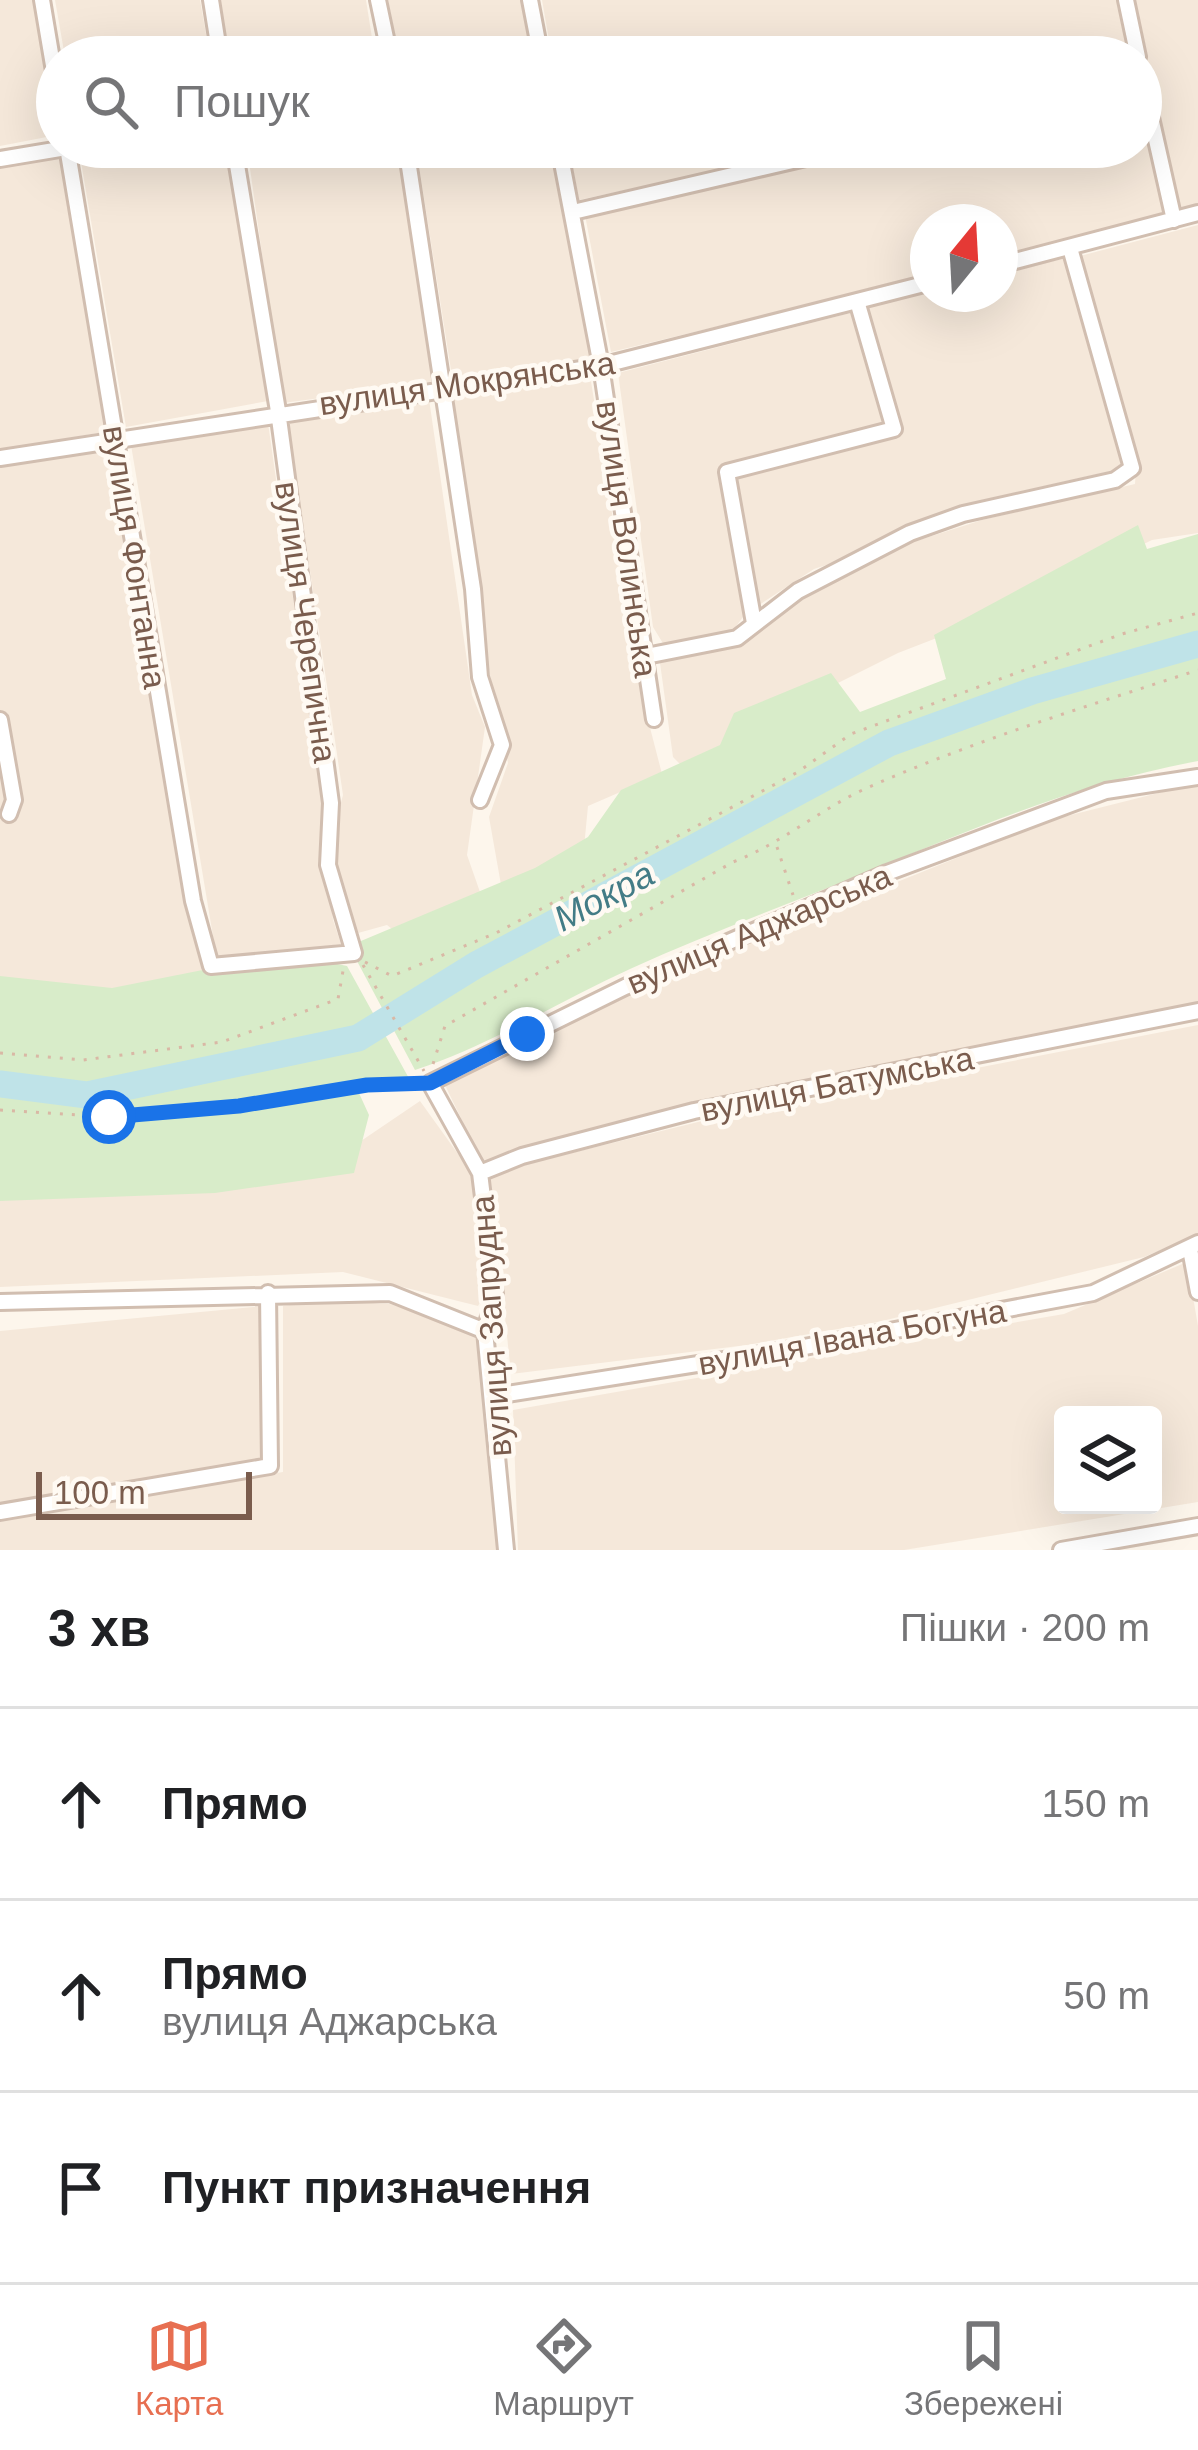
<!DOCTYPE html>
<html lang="uk">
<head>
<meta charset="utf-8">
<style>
	:root { --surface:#fff; --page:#f2f2f2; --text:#202124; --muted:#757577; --line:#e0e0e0; --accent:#e76f51 }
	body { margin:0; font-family:Helvetica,sans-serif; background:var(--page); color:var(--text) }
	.controls { position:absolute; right:36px; bottom:36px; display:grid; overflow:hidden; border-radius:12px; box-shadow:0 12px 48px #0002 }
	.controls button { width:108px; height:108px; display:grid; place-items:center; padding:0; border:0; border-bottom:3px solid var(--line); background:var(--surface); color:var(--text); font:60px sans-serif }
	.compass { position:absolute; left:910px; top:204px; width:108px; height:108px; border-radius:50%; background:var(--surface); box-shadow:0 12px 48px #0002; rotate:18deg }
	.scale { position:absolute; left:36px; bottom:30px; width:216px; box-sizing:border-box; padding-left:12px; border:6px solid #7a5c4d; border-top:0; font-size:33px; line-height:42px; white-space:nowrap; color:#7a5c4d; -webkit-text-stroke:9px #fffaf3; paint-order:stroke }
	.stop { position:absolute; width:36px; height:36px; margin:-27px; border:9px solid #1a73e8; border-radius:50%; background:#fff }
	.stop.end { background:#1a73e8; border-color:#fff; box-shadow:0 3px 12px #0008 }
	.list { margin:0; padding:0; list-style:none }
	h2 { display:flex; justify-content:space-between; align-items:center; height:156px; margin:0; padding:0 48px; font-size:51px }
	h2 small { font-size:39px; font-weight:400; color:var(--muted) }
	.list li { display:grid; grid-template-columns:78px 1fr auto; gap:36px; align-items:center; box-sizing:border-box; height:192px; padding:0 48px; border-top:3px solid var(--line) }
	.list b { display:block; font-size:45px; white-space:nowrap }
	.list p { margin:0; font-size:39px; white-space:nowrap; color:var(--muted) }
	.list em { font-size:39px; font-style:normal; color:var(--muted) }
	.icon { flex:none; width:66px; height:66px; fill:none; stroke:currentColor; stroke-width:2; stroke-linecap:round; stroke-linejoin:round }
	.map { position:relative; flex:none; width:1198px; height:1550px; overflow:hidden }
	.search { position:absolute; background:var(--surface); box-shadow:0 12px 48px #0002; left:36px; right:36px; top:36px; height:132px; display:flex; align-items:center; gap:30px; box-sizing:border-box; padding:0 42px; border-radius:66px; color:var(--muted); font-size:45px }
	.sheet { height:732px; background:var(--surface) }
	nav { display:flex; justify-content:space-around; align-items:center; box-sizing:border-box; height:168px; border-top:3px solid var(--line); background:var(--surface); font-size:33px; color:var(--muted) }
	nav a { display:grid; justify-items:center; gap:6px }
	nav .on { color:var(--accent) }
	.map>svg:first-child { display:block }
	.residential { fill:#f5e8da; fill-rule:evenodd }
	.grass { fill:#d8ecc9 }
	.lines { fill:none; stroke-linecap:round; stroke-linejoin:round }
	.river { stroke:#bfe3e8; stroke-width:27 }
	.minor-casing { stroke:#d1beb0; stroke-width:20 }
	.path { stroke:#d9b8a5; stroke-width:3; stroke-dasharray:3 9; stroke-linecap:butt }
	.minor { stroke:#fff; stroke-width:14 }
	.route { stroke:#1a73e8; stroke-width:15 }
	.labels { text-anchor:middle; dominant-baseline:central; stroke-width:9; stroke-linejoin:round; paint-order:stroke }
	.street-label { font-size:33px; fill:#7a5c4d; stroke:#fffaf3 }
	.water-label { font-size:36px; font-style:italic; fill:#437c86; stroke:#fffaf3 }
</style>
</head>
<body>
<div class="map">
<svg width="1198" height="1550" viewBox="0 0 1198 1550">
	<rect width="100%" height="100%" fill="#fdf6ec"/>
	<path class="residential" d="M0,0H36L57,135L0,146Z
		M55,0H200L210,57H65Z
		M218,0H366L375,57H228Z
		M388,0H529L541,57H399Z
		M542,0H1120L1133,57H552Z
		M1132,0H1198V206L1177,211Z
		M1141,101L1168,215L1000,261V222H928V276L611,352L585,215L873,147H1141Z
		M138,147H228L268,401L126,427L80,156Z
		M247,147H397L433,383L283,403Z
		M416,147H557L596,358L460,376L451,370Z
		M569,147H824L579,200Z
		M63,156L109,431L0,450V168Z
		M1198,225V533L1152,540L1009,610L898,653L778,713L690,774L673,757L660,663L738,641L780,607L872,555L982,520L1135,484L1136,468L1080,256Z
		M1067,258L1124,468L965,504L875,549L814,569L756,607L731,479L742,469L900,432L867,304L928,290L1000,294V273Z
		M854,312L886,426L732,463L719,473L746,613L728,637L664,645L653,627L618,373Z
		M590,375L640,689L662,774L588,806L583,858L503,896L489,817L508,763L488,665L451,396Z
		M429,399L472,695L485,727L467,855L487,912L416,948L387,925L358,933L335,866L332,836L343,795L288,421Z
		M268,423L319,780L333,920L341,944L217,960L131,445Z
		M106,447L187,905L212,1009L0,1016V465Z
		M1198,783V1004L666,1111L482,1162L445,1085L686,967L1051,820Z
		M1198,1025V1233L1192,1237L1144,1257L878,1322L747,1345L511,1374L490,1173L698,1122Z
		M420,1101L471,1172L486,1291L478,1306L343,1272L0,1287V1148L358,1143Z
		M1187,1262L1198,1326V1502L904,1550H518L513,1410L1064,1314ZM1063,1415H1153V1505H1063Z
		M324,1300L390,1304L478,1334L498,1550H0V1515L283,1472V1306Z
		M263,1306L265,1463L0,1504V1331Z"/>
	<path class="grass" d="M1138,525L1147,549L1198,534V761C1078,783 972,829 860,875C783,906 705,935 630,969C557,1002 491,1045 415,1070L349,946L535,868L588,837L621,790L720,745L734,713L831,673L860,712L946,679L934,635Z
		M313,959L347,966L411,1082L353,1080L369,1115L354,1173L215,1193L0,1201V976L112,988L243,962Z"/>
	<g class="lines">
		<path class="river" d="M0,1084L87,1095L358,1038L476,965L889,743L1032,691L1198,644"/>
		<g class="minor-casing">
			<path id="minor" d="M42,0L57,89
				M211,0L220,57
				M378,0L390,57
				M530,0L541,57
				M1126,0L1138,57
				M1141,73L1174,220
				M67,147L193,901L211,966L354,953L328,865L331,803L278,411L234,147
				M406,147L473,589L480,677L502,745L480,800
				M559,147L601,366L654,719
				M0,159L72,147
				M573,212L853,147
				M1000,265L1198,213
				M0,458L601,366L928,283
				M754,623L727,472L894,429L857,301
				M641,657L737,638L798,591L910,533L963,514L1115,480L1132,468L1070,248
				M0,720L14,800L9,814
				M480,1173L522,1156L694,1111L1198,1011
				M1190,1249L1198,1292
				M0,1302L390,1293L485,1331
				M495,1396L799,1348L1093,1293L1198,1243
				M0,1512L270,1466L268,1293
				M506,1550L485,1331L495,1294L480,1173L430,1083L625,987L887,873L1106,791L1198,777
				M1061,1550L1198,1526"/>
		</g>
		<path class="path" d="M777,847L793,895
			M365,962L392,976L496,933L798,772L851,734L1122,634L1198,613
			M363,965L424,1071
			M0,1053L83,1060L222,1042L338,999L343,971
			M433,1064L445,1026L733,862C783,843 821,808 869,787C976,740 1088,706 1198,670
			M0,1110L109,1117L416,1084"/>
		<use href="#minor" class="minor"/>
	</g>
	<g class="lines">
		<path class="route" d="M109,1117L239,1106L367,1085L430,1083L527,1034"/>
	</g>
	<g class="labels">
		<g class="street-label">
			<text transform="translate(467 383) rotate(-8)">вулиця Мокрянська</text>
			<text transform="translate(627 539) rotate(82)">вулиця Волинська</text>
			<text transform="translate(135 557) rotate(81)">вулиця Фонтанна</text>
			<text transform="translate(306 622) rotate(82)">вулиця Черепична</text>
			<text transform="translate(759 929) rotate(-23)">вулиця Аджарська</text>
			<text transform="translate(837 1084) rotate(-11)">вулиця Батумська</text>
			<text transform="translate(491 1326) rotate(-94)">вулиця Запрудна</text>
			<text transform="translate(852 1337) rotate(-10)">вулиця Івана Богуна</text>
		</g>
		<g class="water-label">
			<text transform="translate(604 896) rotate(-28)">Мокра</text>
		</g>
	</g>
</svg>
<div class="controls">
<button><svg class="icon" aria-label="layers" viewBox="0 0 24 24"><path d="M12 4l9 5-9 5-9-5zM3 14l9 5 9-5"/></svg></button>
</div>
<svg class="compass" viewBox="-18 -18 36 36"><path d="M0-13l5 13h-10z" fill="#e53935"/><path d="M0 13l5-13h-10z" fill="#757577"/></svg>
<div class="scale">100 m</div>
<div class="stop" style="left:109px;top:1117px"></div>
<div class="stop end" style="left:527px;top:1034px"></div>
<div class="search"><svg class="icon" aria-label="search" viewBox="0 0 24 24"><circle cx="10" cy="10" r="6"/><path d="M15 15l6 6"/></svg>Пошук</div>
</div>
<section class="sheet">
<h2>3 хв<small>Пішки · 200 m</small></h2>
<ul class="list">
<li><svg class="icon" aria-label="ahead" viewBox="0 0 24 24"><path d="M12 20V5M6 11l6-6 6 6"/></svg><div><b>Прямо</b></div><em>150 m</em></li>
<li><svg class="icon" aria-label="ahead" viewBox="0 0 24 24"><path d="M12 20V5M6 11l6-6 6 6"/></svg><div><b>Прямо</b><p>вулиця Аджарська</p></div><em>50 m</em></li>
<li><svg class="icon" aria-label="arrive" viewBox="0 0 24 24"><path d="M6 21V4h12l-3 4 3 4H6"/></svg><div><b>Пункт призначення</b></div></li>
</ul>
</section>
<nav>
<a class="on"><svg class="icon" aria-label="map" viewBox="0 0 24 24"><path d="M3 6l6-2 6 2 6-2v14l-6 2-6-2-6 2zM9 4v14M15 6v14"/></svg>Карта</a>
<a><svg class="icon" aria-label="directions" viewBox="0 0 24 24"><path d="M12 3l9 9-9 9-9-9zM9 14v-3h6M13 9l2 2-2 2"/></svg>Маршрут</a>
<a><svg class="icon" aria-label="saved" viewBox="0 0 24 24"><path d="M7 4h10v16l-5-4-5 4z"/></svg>Збережені</a>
</nav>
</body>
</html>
